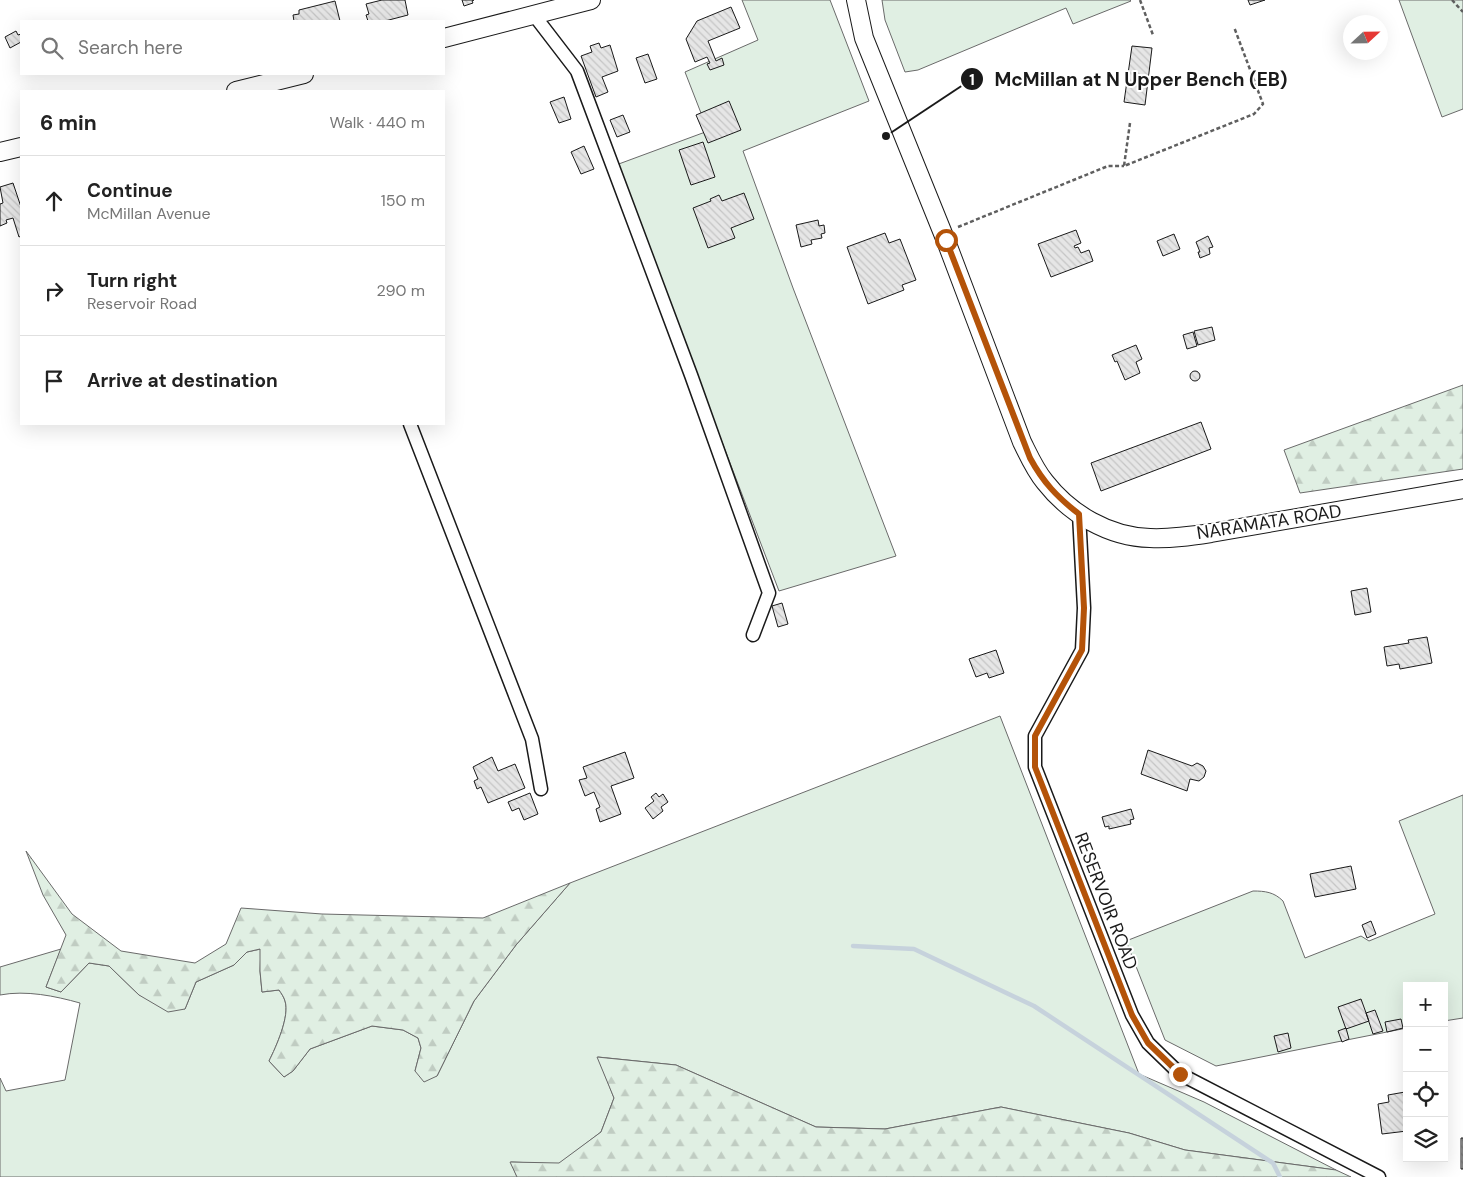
<!DOCTYPE html>
<html lang="en">
<head>
<meta charset="utf-8">
<style>
	:root { --surface:#fff; --page:#f2f2f2; --text:#222; --muted:#767676; --line:#e0e0e0 }
	body { margin:0; font-family:"DM Sans",sans-serif; background:var(--page); color:var(--text) }
	.controls { position:absolute; right:15px; bottom:15px; display:grid; overflow:hidden; border-radius:0px; box-shadow:0 5px 20px #0002 }
	.controls button { width:45px; height:45px; display:grid; place-items:center; padding:0; border:0; border-bottom:1px solid var(--line); background:var(--surface); color:var(--text); font:25px sans-serif }
	.compass { position:absolute; left:1343px; top:15px; width:45px; height:45px; border-radius:50%; background:var(--surface); box-shadow:0 5px 20px #0002; rotate:68deg }
	.stop { position:absolute; width:15px; height:15px; margin:-11px; border:4px solid #b45309; border-radius:50%; background:#fff }
	.stop.end { background:#b45309; border-color:#fff; box-shadow:0 1px 5px #0008 }
	.list { margin:0; padding:0; list-style:none }
	h2 { display:flex; justify-content:space-between; align-items:center; height:65px; margin:0; padding:0 20px; font-size:21px }
	h2 small { font-size:16px; font-weight:400; color:var(--muted) }
	.list li { display:grid; grid-template-columns:32px 1fr auto; gap:15px; align-items:center; box-sizing:border-box; height:90px; padding:0 20px; border-top:1px solid var(--line) }
	.list b { display:block; font-size:19px; white-space:nowrap }
	.list p { margin:0; font-size:16px; white-space:nowrap; color:var(--muted) }
	.list em { font-size:16px; font-style:normal; color:var(--muted) }
	.icon { flex:none; width:28px; height:28px; fill:none; stroke:currentColor; stroke-width:2; stroke-linecap:round; stroke-linejoin:round }
	.map { position:relative; flex:none; width:1463px; height:1177px; overflow:hidden }
	.search { position:absolute; background:var(--surface); box-shadow:0 5px 20px #0002; left:20px; top:20px; width:425px; height:55px; display:flex; align-items:center; gap:12px; box-sizing:border-box; padding:0 18px; border-radius:0px; color:var(--muted); font-size:19px }
	.panel { position:absolute; background:var(--surface); box-shadow:0 5px 20px #0002; left:20px; top:90px; width:425px; height:335px; border-radius:0px }
	.map>svg:first-child { display:block }
	.grass { fill:#e0efe3; stroke:#6a6a6a }
	.forest { fill:url(#forest-firs); stroke:#6a6a6a }
	.lines { fill:none; stroke-linecap:round; stroke-linejoin:round }
	.stream { stroke:#c6d2dc; stroke-width:4.5 }
	.building { fill:url(#building-back-hatch); stroke:#1a1a1a }
	.minor-casing { stroke:#1a1a1a; stroke-width:15 }
	.secondary-casing { stroke:#1a1a1a; stroke-width:20 }
	.path { stroke:#5f5f5f; stroke-width:2.5; stroke-dasharray:4 2.5; stroke-linecap:butt }
	.minor { stroke:#fff; stroke-width:12 }
	.secondary { stroke:#fff; stroke-width:18 }
	.route { stroke:#b45309; stroke-width:6 }
	.labels { text-anchor:middle; dominant-baseline:central; stroke-width:4; stroke-linejoin:round; paint-order:stroke }
	.street-label { font-size:18px; fill:#1a1a1a; stroke:#fff }
	.leader { fill:none; stroke:#1a1a1a; stroke-width:2 }
	.callout-dot { fill:#1a1a1a; stroke:#fff; stroke-width:2 }
	.mark-label { font-size:15px; text-anchor:middle; font-weight:bold; fill:#fff }
	.callout-label { font-size:19px; text-anchor:middle; font-weight:bold; fill:#1a1a1a; stroke:#fff; stroke-width:4; stroke-linejoin:round; paint-order:stroke }
</style>
</head>
<body>
<div class="map">
<svg width="1463" height="1177" viewBox="0 0 1463 1177">
	<defs>
		<pattern id="forest-firs" width="22" height="20" patternUnits="userSpaceOnUse" patternTransform="scale(1.25)"><rect width="22" height="20" fill="#e0efe3"/><path d="M5 1l3.5 6h-7zM16 11l3.5 6h-7z" fill="#c0ccc2"/></pattern>
		<pattern id="building-back-hatch" width="6" height="6" patternUnits="userSpaceOnUse" patternTransform="scale(1.25)"><rect width="6" height="6" fill="#e6e6e6"/><path d="M-1 5l2 2M0 0l6 6M5-1l2 2" fill="none" stroke="#c5c5c5"/></pattern>
	</defs>
	<rect width="100%" height="100%" fill="#fff"/>
	<path class="grass" d="M742,0H830L869,101L743,151L793,288L896,556L779,591L616,165L708,131L685,72L758,40Z
		M882,0H1130L1131,1L1073,24L1066,8L918,70L905,72L885,20Z
		M1399,0H1463V109L1442,117Z
		M1000,716L1139,1074L1204,1102L1336,1170L1185,1150L1129,1133L1001,1107L885,1129L816,1127L676,1065L598,1057L614,1098L601,1132L559,1164L511,1162L517,1177H0V1078L6,1091L65,1080L80,1003C55,996 26,990 0,995V967L61,949L46,987L61,992L89,963L109,966L139,995L185,1009L196,982L234,965L247,952L261,949L260,971L262,992L279,990C281,993 284,997 285,1001C290,1016 276,1047 269,1061L284,1077L293,1071L310,1049L372,1026L403,1030L418,1038L421,1048L415,1071L437,1076L474,1001L516,945L570,883Z
		M1463,795V1018L1444,1021V986H1407V1028L1216,1066L1165,1040L1126,941L1253,891C1265,891 1274,892 1283,901L1305,958L1361,936L1369,941L1435,914L1399,821Z"/>
	<path class="forest" d="M1463,385V469L1300,493L1284,450Z
		M26,851L72,914L121,951L195,963L226,944L241,908L322,914L483,918L570,883L516,945L474,1001L437,1076L424,1082L415,1071L421,1048L418,1038L403,1030L372,1026L310,1049L293,1071L284,1077L269,1061C276,1047 290,1016 285,1001C284,997 281,993 279,990L262,992L260,971V949L247,952L234,965L196,982L185,1009L168,1012L139,995L109,966L89,963L61,992L46,987L66,935L43,895Z
		M597,1057L676,1065L816,1127L885,1129L1001,1107L1129,1133L1185,1150L1336,1170L1351,1177H517L510,1162L559,1163L601,1132L614,1098Z"/>
	<g class="lines">
		<path class="stream" d="M853,946L914,949L1034,1006L1273,1163L1280,1177"/>
	</g>
	<path class="building" d="M382,0H405L408,15L385,21H368L366,15L369,14L366,4Z
		M462,0H474L472,1L473,3L464,6Z
		M1248,0H1265L1250,5Z
		M335,1L340,21H294L293,15L299,14V10Z
		M731,7L740,28L708,41L716,61L722,58L724,65L710,70L707,64L710,63L707,57L695,62L686,39L697,21Z
		M16,31L18,35L21,34V42L10,48L5,37Z
		M599,43L601,48L610,45L618,71L602,77L608,92L596,97L581,56L592,52L590,46Z
		M1132,46L1152,48L1145,105L1124,102Z
		M648,54L657,79L645,83L636,58Z
		M564,97L571,119L559,123L550,102Z
		M729,101L741,130L708,143L696,115Z
		M623,115L630,132L617,137L610,120Z
		M703,142L715,177L691,185L679,150Z
		M584,146L594,169L581,174L571,152Z
		M13,183L21,207V236L19,237L13,218L6,220L7,223L0,226V204L3,203L0,187Z
		M744,193L754,219L731,228L735,238L708,248L693,208L711,201L710,199L719,195L722,201Z
		M818,220L819,226L824,225L825,233L821,234L822,238L811,240L812,244L801,247L796,225Z
		M1076,230L1081,243L1074,246L1075,248L1078,247L1081,253L1089,250L1093,261L1051,277L1038,244Z
		M885,233L889,243L900,239L916,280L902,285L904,290L868,304L847,247Z
		M1174,234L1180,249L1163,256L1157,241Z
		M1208,236L1213,247L1209,248L1210,254L1200,258L1198,252H1200L1196,242Z
		M1212,327L1215,340L1198,345L1194,331Z
		M1193,332L1197,346L1187,349L1183,335Z
		M1136,345L1142,359L1136,362L1140,373L1125,380L1117,361L1115,362L1112,355Z
		M1190 376a5 5 0 1 1 10 0a5 5 0 1 1-10 0Z
		M1201,422L1211,449L1101,491L1091,463Z
		M1367,588L1371,612L1355,615L1351,591Z
		M782,603L788,624L778,627L772,606Z
		M1427,637L1432,663L1400,669L1399,664L1387,666L1384,647L1409,643L1408,640Z
		M996,650L1004,673L989,678L987,673L976,677L969,659Z
		M1148,750L1192,766L1197,763L1203,766L1206,771L1204,777L1199,781L1190,779L1187,791L1141,774Z
		M625,752L634,778L611,786L621,814L600,822L596,809L600,807L594,792L585,796L579,780L587,778L583,767Z
		M492,757L498,771L515,764L525,788L488,803L481,787L477,789L474,781L478,779L473,767Z
		M530,793L538,814L524,820L519,808L512,811L508,802Z
		M656,793L659,797L663,794L668,802L661,807L663,811L653,819L645,808L654,801L651,797Z
		M1131,809L1134,819L1130,820L1131,824L1109,829V826L1105,827L1102,817Z
		M1351,866L1356,889L1315,897L1310,874Z
		M1371,921L1376,934L1367,938L1362,925Z
		M1361,999L1369,1021L1346,1029L1338,1007Z
		M1375,1010L1383,1031L1373,1034L1366,1013Z
		M1401,1019L1403,1028L1387,1032L1385,1022Z
		M1346,1028L1349,1039L1342,1042L1338,1031Z
		M1288,1033L1291,1048L1278,1052L1274,1036Z
		M1405,1092L1407,1131L1382,1134L1378,1104L1389,1102L1388,1095Z
		M1461,1138H1463V1169H1461Z"/>
	<g class="lines">
		<g class="minor-casing">
			<path id="minor" d="M534,15L577,71L691,375L769,593L753,635
				M410,424L532,739L541,789
				M1079,514L1084,608L1082,650L1035,736V767L1132,1015L1148,1043L1180,1074L1379,1177"/>
		</g>
		<g class="secondary-casing">
			<path id="secondary" d="M856,0L864,38L946,241L1022,442C1029,456 1035,470 1045,482C1070,514 1109,537 1150,538C1171,539 1191,536 1211,533L1463,489
				M444,38L591,0
				M236,91L304,74
				M0,152L21,147"/>
		</g>
		<path class="path" d="M1140,0L1153,35
			M1452,0L1463,12
			M1130,123L1124,166L1254,114L1263,104L1234,27
			M958,227L1108,166H1124"/>
		<use href="#minor" class="minor"/>
		<use href="#secondary" class="secondary"/>
	</g>
	<g class="lines">
		<path class="route" d="M946,240L1030,458C1043,482 1057,497 1079,514L1084,608L1082,650L1035,736V767L1132,1015L1148,1043L1180,1074"/>
	</g>
	<g class="labels">
		<g class="street-label">
			<text transform="translate(1269 522) rotate(-9)">NARAMATA ROAD</text>
			<text transform="translate(1106 901) rotate(69)">RESERVOIR ROAD</text>
		</g>
	</g>
	<path class="leader" d="M886 136L972 79"/>
	<g class="callout-dot">
		<circle cx="886" cy="136" r="5"/>
		<circle cx="972" cy="79" r="12"/>
	</g>
	<g class="mark-label">
		<text x="972" y="85">1</text>
	</g>
	<g class="callout-label">
		<text x="1141" y="86">McMillan at N Upper Bench (EB)</text>
	</g>
</svg>
<div class="controls">
<button>+</button>
<button>−</button>
<button><svg class="icon" aria-label="locate" viewBox="0 0 24 24"><circle cx="12" cy="12" r="6"/><path d="M12 2v4M12 18v4M2 12h4M18 12h4"/></svg></button>
<button><svg class="icon" aria-label="layers" viewBox="0 0 24 24"><path d="M12 4l9 5-9 5-9-5zM3 14l9 5 9-5"/></svg></button>
</div>
<svg class="compass" viewBox="-18 -18 36 36"><path d="M0-13l5 13h-10z" fill="#e53935"/><path d="M0 13l5-13h-10z" fill="#767676"/></svg>
<div class="stop" style="left:946px;top:240px"></div>
<div class="stop end" style="left:1180px;top:1074px"></div>
<div class="search"><svg class="icon" aria-label="search" viewBox="0 0 24 24"><circle cx="10" cy="10" r="6"/><path d="M15 15l6 6"/></svg>Search here</div>
<section class="panel">
<h2>6 min<small>Walk · 440 m</small></h2>
<ul class="list">
<li><svg class="icon" aria-label="ahead" viewBox="0 0 24 24"><path d="M12 20V5M6 11l6-6 6 6"/></svg><div><b>Continue</b><p>McMillan Avenue</p></div><em>150 m</em></li>
<li><svg class="icon" aria-label="right" viewBox="0 0 24 24"><path d="M7 20v-9h11M14 6l5 5-5 5"/></svg><div><b>Turn right</b><p>Reservoir Road</p></div><em>290 m</em></li>
<li><svg class="icon" aria-label="arrive" viewBox="0 0 24 24"><path d="M6 21V4h12l-3 4 3 4H6"/></svg><div><b>Arrive at destination</b></div></li>
</ul>
</section>
</div>
</body>
</html>
